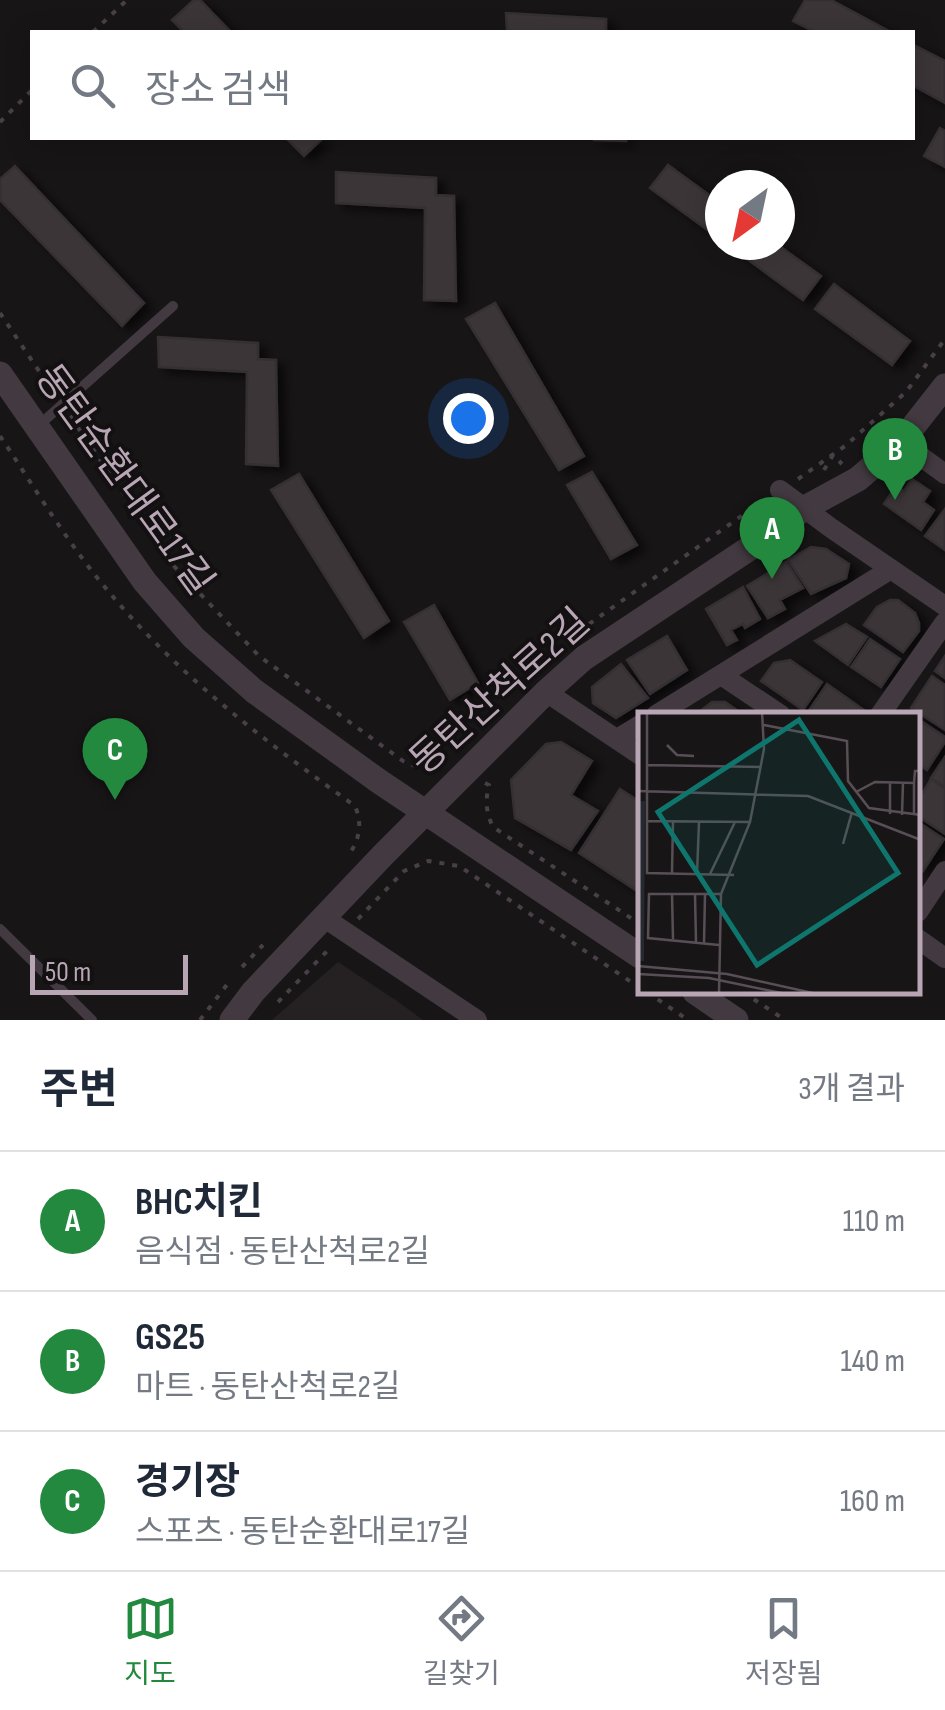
<!DOCTYPE html>
<html lang="ko">
<head>
<meta charset="utf-8">
<style>
	:root { --surface:#fff; --page:#f6f6f7; --text:#1f2937; --muted:#747a83; --line:#e0e1e3; --accent:#22893f }
	body { margin:0; font-family:"Sofia Sans Condensed","Noto Sans KR",sans-serif; background:var(--page); color:var(--text) }
	.compass { position:absolute; left:705px; top:170px; width:90px; height:90px; border-radius:50%; background:var(--surface); box-shadow:0 5px 25px #0003; rotate:213deg }
	.scale { position:absolute; left:30px; bottom:25px; width:158px; box-sizing:border-box; padding-left:10px; border:5px solid #b9a6b5; border-top:0; font-size:28px; line-height:35px; white-space:nowrap; color:#b9a6b5; -webkit-text-stroke:8px #131012; paint-order:stroke }
	.you { position:absolute; left:468px; top:418px; width:35px; height:35px; margin:-25px; border:8px solid #fff; border-radius:50%; background:#1a73e8; box-shadow:0 0 0 15px #1a73e833 }
	.badge { display:grid; place-items:center; width:65px; height:65px; border-radius:50%; background:var(--accent); color:#fff; font-size:32px; font-weight:700 }
	.pin { position:absolute; translate:-50% -82px; filter:drop-shadow(0 2px 5px #0008) }
	.pin::after { content:''; position:absolute; top:52px; width:35px; height:30px; background:inherit; clip-path:polygon(0 0,100% 0,50% 100%) }
	.list { margin:0; padding:0; list-style:none }
	h2 { display:flex; justify-content:space-between; align-items:center; height:130px; margin:0; padding:0 40px; font-size:42px }
	h2 small { font-size:32px; font-weight:400; color:var(--muted) }
	.list li { display:grid; grid-template-columns:65px 1fr auto; gap:30px; align-items:center; box-sizing:border-box; height:140px; padding:0 40px; border-top:2px solid var(--line) }
	.list b { display:block; font-size:38px; white-space:nowrap }
	.list p { margin:0; font-size:32px; white-space:nowrap; color:var(--muted) }
	.list em { font-size:32px; font-style:normal; color:var(--muted) }
	.icon { flex:none; width:55px; height:55px; fill:none; stroke:currentColor; stroke-width:2; stroke-linecap:round; stroke-linejoin:round }
	.map { position:relative; flex:none; width:945px; height:1020px; overflow:hidden }
	.search { position:absolute; background:var(--surface); box-shadow:0 5px 25px #0003; left:30px; right:30px; top:30px; height:110px; display:flex; align-items:center; gap:25px; box-sizing:border-box; padding:0 35px; border-radius:0px; color:var(--muted); font-size:38px }
	.sheet { height:550px; background:var(--surface) }
	nav { display:flex; justify-content:space-around; align-items:center; box-sizing:border-box; height:140px; border-top:2px solid var(--line); background:var(--surface); font-size:28px; color:var(--muted) }
	nav a { display:grid; justify-items:center; gap:5px }
	nav .on { color:var(--accent) }
	.map>svg:first-child { display:block }
	.built { fill:#252123 }
	.building { fill:#3a3538; stroke:#342f32; stroke-width:2.5; filter:url(#shadow) }
	.lines { fill:none; stroke-linecap:round; stroke-linejoin:round }
	.path { stroke:#494047; stroke-width:4; stroke-dasharray:5 8; stroke-linecap:butt }
	.service { stroke:#423a40; stroke-width:10 }
	.minor { stroke:#423a40; stroke-width:20 }
	.tertiary { stroke:#423a40; stroke-width:25 }
	.labels { text-anchor:middle; dominant-baseline:central; stroke-width:8; stroke-linejoin:round; paint-order:stroke }
	.street-label { font-size:38px; fill:#b9a6b5; stroke:#131012 }
	.inset-road { fill:none; stroke:#584f56; stroke-width:2.5 }
	.view { fill:#0f766e; fill-opacity:0.15; stroke:#0f766e; stroke-width:5 }
	.inset-edge { fill:none; stroke:#b9a6b5; stroke-width:5 }
</style>
</head>
<body>
<div class="map">
<svg width="945" height="1020" viewBox="0 0 945 1020">
	<defs>
		<filter id="shadow"><feDropShadow dx="8" dy="5" stdDeviation="5" flood-color="#0009"/></filter>
	</defs>
	<rect width="100%" height="100%" fill="#181517"/>
	<path class="built" d="M338,962L397,1001L423,1020H272Z"/>
	<path class="building" d="M194,0H200L231,32H184L172,20Z
		M805,0H831L891,32H815L793,21Z
		M506,13L606,19V32H507Z
		M912,44L945,61V103L912,85Z
		M940,128L945,131V167L924,156Z
		M286,138H323L304,156Z
		M594,138H626V141L594,140Z
		M668,165L720,203V239L650,188Z
		M15,166L144,303L122,326L0,200V179Z
		M336,172L436,178V195L454,196L456,301L424,300L425,208L336,203Z
		M728,245H778L821,276L803,300Z
		M834,284L910,341L892,365L815,309Z
		M495,303L584,456L559,470L466,319Z
		M158,337L258,343V359L276,360L278,466L246,464L247,372L159,367Z
		M592,472L637,545L611,559L567,485Z
		M299,474L389,621L364,638L271,490Z
		M912,479L930,491L923,502L934,510L921,530L884,504L896,486L904,491Z
		M945,509V550L925,536Z
		M811,547L826,549L849,564L846,578L811,594L788,560Z
		M786,562L803,588L780,600L785,609L768,618L747,586Z
		M743,587L760,619L745,628L743,624L731,630L737,640L727,645L706,609Z
		M890,600H898L915,613L919,623V631L903,652L864,625L877,607Z
		M434,605L478,683L450,700L404,622Z
		M846,624L867,637L848,665L815,641Z
		M667,636L687,670L650,694L627,660Z
		M870,639L900,659L881,687L851,667Z
		M945,656V678L935,671Z
		M790,660L822,682L803,710L761,681L774,663Z
		M621,664L648,698L616,718L593,703L592,687Z
		M932,676L945,685V730L911,708Z
		M827,684L864,710L861,715H806Z
		M712,702H725L744,715H695Z
		M918,719L945,737V742L927,770L918,764Z
		M561,742L592,761L571,795L598,811L571,850L515,818L511,780L546,744Z
		M945,757V787L931,778Z
		M931,779L945,789V834L918,816V800Z
		M620,789L640,802V893L579,853Z
		M918,822L944,839L923,871L918,867Z"/>
	<g class="lines">
		<path class="path" d="M93,32L127,0
			M0,122L32,90
			M0,313L53,392
			M70,416L172,564L259,656L403,761L415,766L438,767
			M0,436C35,488 68,544 109,592C180,677 266,742 355,806C363,825 359,839 349,855
			M824,470L833,455L842,464
			M798,479L845,446L906,392L945,339
			M568,639L764,500
			M485,783L489,785C485,800 486,813 493,827L640,924
			M358,919L404,871L428,861L459,866L640,988
			M242,967L263,945
			M647,992L688,1020
			M743,992L785,1020
			M278,1002L330,948
			M200,1020L229,982"/>
		<path class="service" d="M37,427L173,306
			M0,929L92,1020"/>
		<path class="minor" d="M901,442L945,474
			M780,490L831,528L945,606
			M721,675L781,715
			M546,692L640,755
			M656,715L891,569
			M880,715L945,622
			M617,739L640,725
			M918,912L945,871
			M323,917L477,1020
			M918,939L945,958"/>
		<path class="tertiary" d="M0,374L145,582L194,638L254,691L380,782L640,956
			M695,992L736,1020
			M232,1020L253,992L383,855L546,692L584,658L765,538L803,509L858,479L901,442L945,386"/>
	</g>
	<g class="labels">
		<g class="street-label">
			<text transform="translate(124 480) rotate(54)">동탄순환대로17길</text>
			<text transform="translate(500 692) rotate(-42)">동탄산척로2길</text>
		</g>
	</g>
	<g transform="translate(638 712)">
		<rect width="282" height="282" fill="#181517"/>
		<path d="M0,89H7L6,249H0Z" fill="#252930"/>
		<path class="inset-road" d="M9,0V161L96,163M126,13L209,29L210,69L231,96L283,103M29,33L39,43L56,44M9,53L123,55M276,71V103M0,79L170,84L283,128M218,80L237,70L276,71L277,59H283M252,102V70M264,103L265,70M9,109L112,110M205,132L214,100M34,161L35,109M59,162L61,110M72,162L97,110M34,182L35,227M57,182L58,230M66,231L67,182M81,233L10,226L11,182H83M0,254L89,262L179,282M0,262L71,266L148,282M81,282L83,182L112,110L126,37L124,0"/>
		<path class="view" d="M161,8L260,161L119,253L20,100Z"/>
		<rect width="282" height="282" class="inset-edge"/>
	</g>
</svg>
<svg class="compass" viewBox="-18 -18 36 36"><path d="M0-13l5 13h-10z" fill="#e53935"/><path d="M0 13l5-13h-10z" fill="#747a83"/></svg>
<div class="scale">50 m</div>
<div class="you"></div>
<div class="pin badge" style="left:772px;top:579px">A</div>
<div class="pin badge" style="left:895px;top:500px">B</div>
<div class="pin badge" style="left:115px;top:800px">C</div>
<div class="search"><svg class="icon" aria-label="search" viewBox="0 0 24 24"><circle cx="10" cy="10" r="6"/><path d="M15 15l6 6"/></svg>장소 검색</div>
</div>
<section class="sheet">
<h2>주변<small>3개 결과</small></h2>
<ul class="list">
<li><span class="badge">A</span><div><b>BHC치킨</b><p>음식점 · 동탄산척로2길</p></div><em>110 m</em></li>
<li><span class="badge">B</span><div><b>GS25</b><p>마트 · 동탄산척로2길</p></div><em>140 m</em></li>
<li><span class="badge">C</span><div><b>경기장</b><p>스포츠 · 동탄순환대로17길</p></div><em>160 m</em></li>
</ul>
</section>
<nav>
<a class="on"><svg class="icon" aria-label="map" viewBox="0 0 24 24"><path d="M3 6l6-2 6 2 6-2v14l-6 2-6-2-6 2zM9 4v14M15 6v14"/></svg>지도</a>
<a><svg class="icon" aria-label="directions" viewBox="0 0 24 24"><path d="M12 3l9 9-9 9-9-9zM9 14v-3h6M13 9l2 2-2 2"/></svg>길찾기</a>
<a><svg class="icon" aria-label="saved" viewBox="0 0 24 24"><path d="M7 4h10v16l-5-4-5 4z"/></svg>저장됨</a>
</nav>
</body>
</html>
